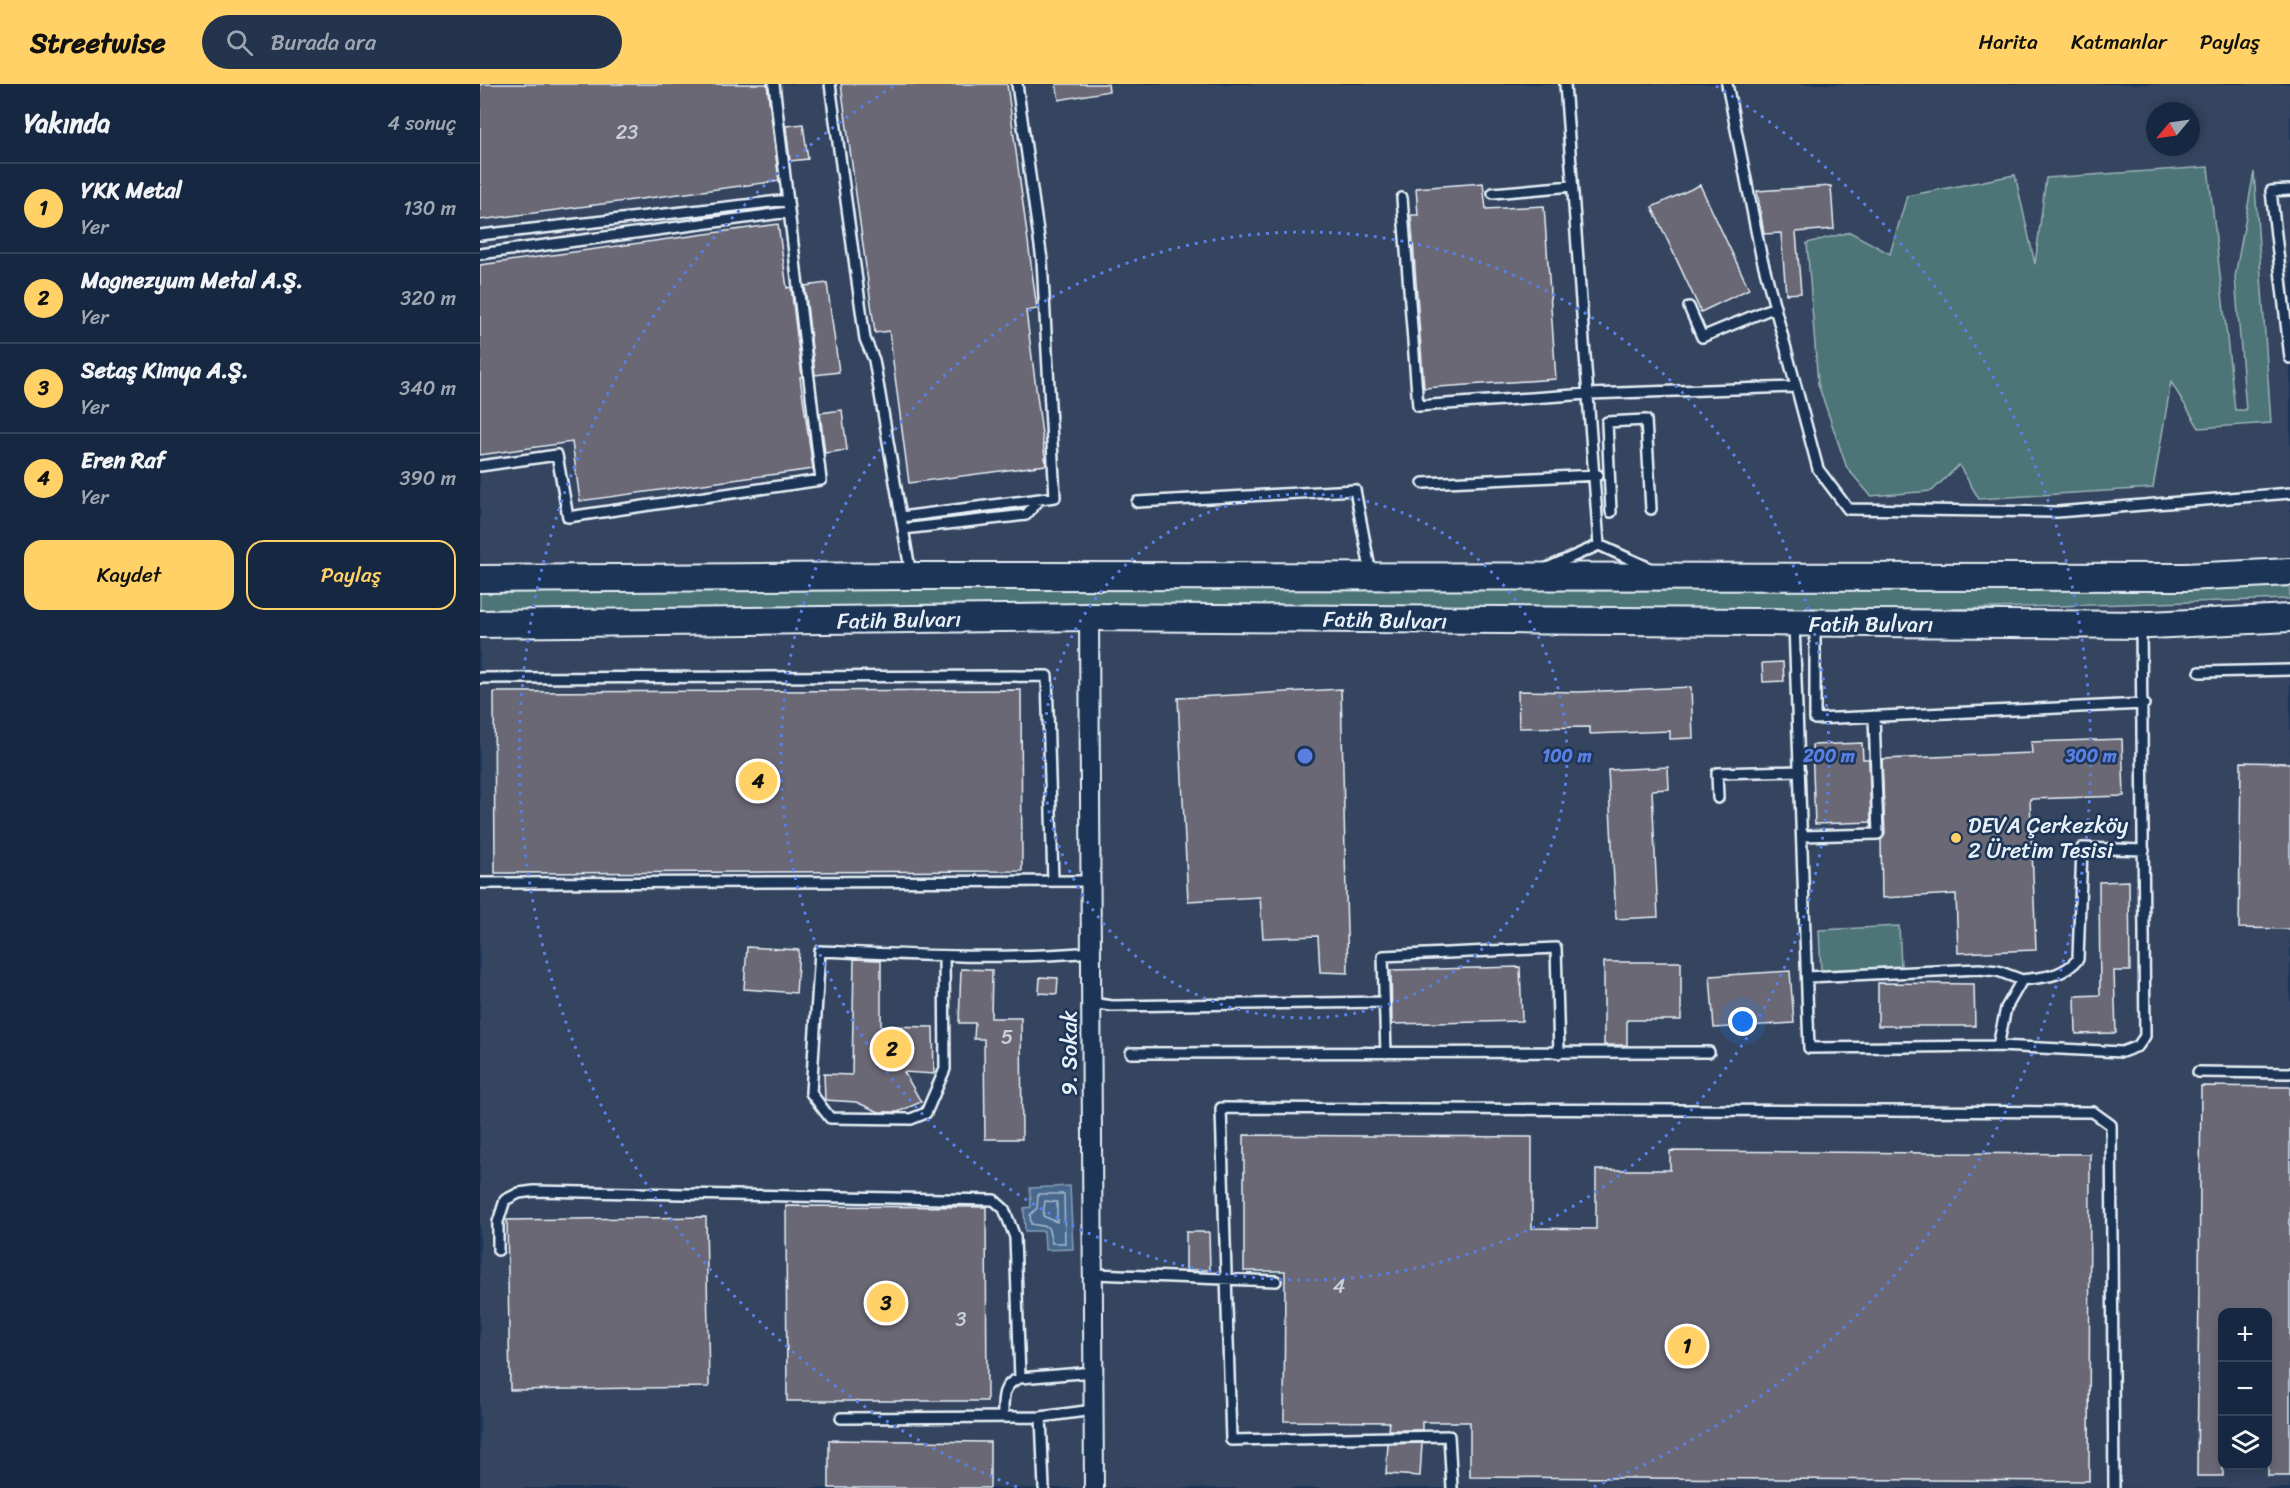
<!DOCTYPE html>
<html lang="tr">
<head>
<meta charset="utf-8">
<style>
	:root { --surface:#162841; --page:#23344c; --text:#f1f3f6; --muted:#9ea6b1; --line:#35445a; --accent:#ffd166 }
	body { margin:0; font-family:Sriracha,sans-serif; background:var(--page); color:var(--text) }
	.controls { position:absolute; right:18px; bottom:18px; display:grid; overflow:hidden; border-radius:12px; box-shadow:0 3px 9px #0003 }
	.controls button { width:54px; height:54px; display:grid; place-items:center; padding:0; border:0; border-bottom:2px solid var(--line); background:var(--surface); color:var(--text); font:30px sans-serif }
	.compass { position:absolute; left:1666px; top:18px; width:54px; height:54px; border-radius:50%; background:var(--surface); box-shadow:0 3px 9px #0003; rotate:241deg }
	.you { position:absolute; left:1263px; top:938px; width:21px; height:21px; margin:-15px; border:4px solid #fff; border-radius:50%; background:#1a73e8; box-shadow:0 0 0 9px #1a73e833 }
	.badge { display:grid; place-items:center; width:39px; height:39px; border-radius:50%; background:var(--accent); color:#111; font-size:20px; font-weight:700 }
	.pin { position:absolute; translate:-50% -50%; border:3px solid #fff; box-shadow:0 2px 6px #0006 }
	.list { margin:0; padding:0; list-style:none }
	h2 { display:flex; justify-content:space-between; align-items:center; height:78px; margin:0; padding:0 24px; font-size:26px }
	h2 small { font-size:20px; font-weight:400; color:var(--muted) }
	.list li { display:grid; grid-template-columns:39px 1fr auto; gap:18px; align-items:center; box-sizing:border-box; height:90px; padding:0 24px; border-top:2px solid var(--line) }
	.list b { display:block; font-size:22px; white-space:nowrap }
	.list p { margin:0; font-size:20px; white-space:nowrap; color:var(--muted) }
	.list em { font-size:20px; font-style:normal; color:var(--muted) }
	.actions { display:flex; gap:12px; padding:18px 24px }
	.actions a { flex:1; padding:14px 0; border:2px solid var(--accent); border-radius:18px; text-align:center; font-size:21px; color:var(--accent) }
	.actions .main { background:var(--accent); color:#111 }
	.icon { flex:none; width:33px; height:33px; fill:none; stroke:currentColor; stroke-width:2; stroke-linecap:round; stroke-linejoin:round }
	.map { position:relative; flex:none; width:1810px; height:1404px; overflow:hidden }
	header { display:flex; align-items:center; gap:36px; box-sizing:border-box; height:84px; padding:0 30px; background:var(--accent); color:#111 }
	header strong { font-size:28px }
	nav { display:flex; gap:33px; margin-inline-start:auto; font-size:21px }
	.search { width:420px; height:54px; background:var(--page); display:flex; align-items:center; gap:15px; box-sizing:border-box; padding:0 21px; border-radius:33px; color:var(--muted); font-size:22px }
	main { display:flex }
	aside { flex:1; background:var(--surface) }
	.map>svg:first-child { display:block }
	.built { fill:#344460; fill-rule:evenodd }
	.green { fill:#4d7477; stroke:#9ab2b8; stroke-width:1.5 }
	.water { fill:#46678c; stroke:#879eb7; stroke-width:1.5 }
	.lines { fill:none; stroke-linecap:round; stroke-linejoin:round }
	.shore { stroke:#a7bacd; stroke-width:1.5 }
	.building { fill:#6b6874; stroke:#e8f1f8; stroke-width:1.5 }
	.lane-casing { stroke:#e8f1f8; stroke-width:14 }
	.street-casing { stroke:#e8f1f8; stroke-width:22 }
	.secondary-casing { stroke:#e8f1f8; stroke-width:30 }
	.lane { stroke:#1d3557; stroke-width:9 }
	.street { stroke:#1d3557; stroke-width:18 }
	.secondary { stroke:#1d3557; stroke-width:26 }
	.ring { fill:none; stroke:#5a7fe2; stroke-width:3; stroke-dasharray:3 6 }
	.poi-dot { fill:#ffd166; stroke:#1d3557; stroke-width:2 }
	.labels { text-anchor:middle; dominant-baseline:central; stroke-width:5; stroke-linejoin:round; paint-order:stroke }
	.number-label { font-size:20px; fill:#c9cfd7 }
	.street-label { font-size:22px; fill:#e8f1f8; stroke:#1d3557 }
	.poi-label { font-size:22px; fill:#e8f1f8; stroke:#1d3557; text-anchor:start }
	.centre { fill:#5a7fe2; stroke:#1d3557; stroke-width:3 }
	.ring-label { font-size:18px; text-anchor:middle; font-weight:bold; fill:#5a7fe2; stroke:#1d3557; stroke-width:5; stroke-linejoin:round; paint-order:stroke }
</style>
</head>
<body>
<header>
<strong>Streetwise</strong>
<div class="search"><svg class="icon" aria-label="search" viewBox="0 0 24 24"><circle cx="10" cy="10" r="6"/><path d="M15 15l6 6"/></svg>Burada ara</div>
<nav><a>Harita</a><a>Katmanlar</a><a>Paylaş</a></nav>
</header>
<main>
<aside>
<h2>Yakında<small>4 sonuç</small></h2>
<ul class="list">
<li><span class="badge">1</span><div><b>YKK Metal</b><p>Yer</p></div><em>130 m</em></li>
<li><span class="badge">2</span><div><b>Magnezyum Metal A.Ş.</b><p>Yer</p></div><em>320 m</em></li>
<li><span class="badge">3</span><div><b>Setaş Kimya A.Ş.</b><p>Yer</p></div><em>340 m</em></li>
<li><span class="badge">4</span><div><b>Eren Raf</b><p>Yer</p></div><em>390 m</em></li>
</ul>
<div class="actions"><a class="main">Kaydet</a><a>Paylaş</a></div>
</aside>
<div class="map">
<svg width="1810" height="1404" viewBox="0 0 1810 1404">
	<rect width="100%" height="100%" fill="#1d3557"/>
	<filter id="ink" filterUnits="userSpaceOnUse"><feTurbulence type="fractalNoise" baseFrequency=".0167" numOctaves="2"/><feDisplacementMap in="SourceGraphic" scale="12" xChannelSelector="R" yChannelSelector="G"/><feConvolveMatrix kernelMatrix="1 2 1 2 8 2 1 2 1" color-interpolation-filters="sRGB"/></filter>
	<g filter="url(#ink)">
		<path class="built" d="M0,0H1810V1404H0ZM1675,27H1711V63H1675ZM1742,1228H1788V1382H1742Z"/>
		<path class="green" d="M1728,83L1755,326H1766L1755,193L1774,88L1791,339L1719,344L1691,298L1673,404L1499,415L1479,381L1452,407L1391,412L1367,384L1338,300L1327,159L1370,148L1410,170L1427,112L1535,91L1555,180L1566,94Z
			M1810,493V515L1306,530L0,527V502Z
			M1419,842L1421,882L1341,887L1339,846Z"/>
		<path class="water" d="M590,1102L593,1165L565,1166L564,1147H545L544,1124L551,1123L550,1104Z"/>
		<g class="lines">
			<path class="shore" d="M558,1110H584L585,1159H572L568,1143L551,1140L550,1131L557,1124Z
				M565,1117L577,1118V1138L563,1132Z"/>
		</g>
		<path class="building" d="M0,0H287L299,97L0,136Z
			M361,0H527L557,225L546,227L566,381L429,399L409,247L395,249Z
			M576,0H628L629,7L579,16Z
			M323,40L328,75L310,77L306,42Z
			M1003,99L1006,125L1064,122L1076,295L944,304L931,131H938L936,104Z
			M1220,101L1269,205L1221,228L1172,123Z
			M1351,102L1354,145L1316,148L1321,209L1306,210L1301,149L1284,150L1277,107Z
			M298,140L307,204L311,203L322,293H320L333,385L100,417L92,358L0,371V181Z
			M347,199L359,288L335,291L325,202Z
			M362,326L367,366L345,369L340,329Z
			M1303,578L1304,597L1283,598L1282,579Z
			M1211,603L1213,654L1190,655V647L1110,650V643L1039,644L1038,607L1099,608Z
			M861,605L868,889L840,888L838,852L783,854L780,813L708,817L698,614Z
			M541,606L542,787L15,789L14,608Z
			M1642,655L1644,712L1550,715L1556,866L1478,869L1476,810L1402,814L1401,756L1405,750L1402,675L1552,669L1551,658Z
			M1382,659L1383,675H1389L1391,738L1335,740L1332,661Z
			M1761,678L1810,679V845L1759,844Z
			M1188,683L1189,705L1172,706L1178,833L1136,835L1128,686Z
			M1649,797L1650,887H1634L1636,949L1596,950L1595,912L1620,911L1619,798Z
			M267,863L319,866L316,909L264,905Z
			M374,875L401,876V942L453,943L454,990L424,988L441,1018L418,1028H399L376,1018L345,1016L344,990L372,991Z
			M1124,878H1201V936H1147V961H1124Z
			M1040,883L1042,937L912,940L911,886Z
			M481,885L512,886L511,934H541L542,1055H505L504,955H494L495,939H479Z
			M1310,887L1314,939L1234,944L1230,892Z
			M560,893L578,894L577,910L559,909Z
			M1398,899L1494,900L1495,942H1398Z
			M1721,1002L1810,1003V1392H1788V1228H1743V1392H1717Z
			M764,1051L1052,1053V1144L1116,1145V1086H1190V1067L1610,1070L1609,1397L990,1393V1338H942V1346H908L909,1338L804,1337L805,1187H764Z
			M306,1122L506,1123L507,1317H307Z
			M226,1133L229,1303L30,1306L27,1136Z
			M706,1148H729L730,1186H706Z
			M349,1356L510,1358V1404H349Z
			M942,1359L940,1392L906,1390L908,1360Z"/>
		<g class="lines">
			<g class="lane-casing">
				<path id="lane" d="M350,0L385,255L394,276L431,491
					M1085,0L1119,461
					M1247,0L1281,171L1338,385L1368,425L1577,428L1810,409
					M1810,106L1791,107L1810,274
					M1013,109L1092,102
					M922,114L938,322L1108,310L1316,303
					M0,151L308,116
					M0,170L309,128
					M1209,223L1222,253L1295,223
					M0,382L77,371L88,433L341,396L294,0
					M943,399L1118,391
					M657,418L875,406L891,490
					M1131,428L1127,338L1166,336L1171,425
					M421,433L575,413L562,176L537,0
					M423,445L546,431L560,415
					M1067,484L1119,461L1172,485
					M1314,540L1329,964L1518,962L1642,968L1658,962L1665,952L1661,542
					M1335,541V635L1664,620
					M1720,588L1810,586
					M0,594L567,592L573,797
					M1238,714L1237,689L1320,687
					M1322,752L1398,750L1394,632
					M0,799L611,797
					M464,872L465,985L446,1029L431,1035L350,1034L331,1009L340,867C431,871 522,876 612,868
					M1327,893L1499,885L1518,887L1542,896
					M612,919L632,922L904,918
					M1518,962L1526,924L1542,896C1564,893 1583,893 1598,875L1602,764L1664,766
					M651,969L1229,968
					M906,969L903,872L1076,864L1079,969
					M1718,988L1810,989
					M18,1166V1138L25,1116L39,1109L54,1107L514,1116L524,1125L535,1153L540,1294L614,1288
					M614,1190L796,1197
					M523,1333C523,1316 521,1300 540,1294
					M561,1333L564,1404
					M361,1334L561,1333L613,1326
					M972,1404L969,1352L751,1356L741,1024L1613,1028L1631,1041L1634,1404"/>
			</g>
			<g class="street-casing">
				<path id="street" d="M609,533L614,1404"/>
			</g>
			<g class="secondary-casing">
				<path id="secondary" d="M0,495L431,492L1705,493L1810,488
					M0,540L609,533L1670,541L1810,534"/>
			</g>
			<use href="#lane" class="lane"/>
			<use href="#street" class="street"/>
			<use href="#secondary" class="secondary"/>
		</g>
	</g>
	<g class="ring">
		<circle cx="825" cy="672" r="262"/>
		<circle cx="825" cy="672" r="524"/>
		<path d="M537 1403A786 786 0 0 1 414 2M1236 2A786 786 0 0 1 1113 1403"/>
	</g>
	<circle class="poi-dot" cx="1476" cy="754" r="6"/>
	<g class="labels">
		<g class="number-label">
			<text x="147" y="48">23</text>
			<text x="527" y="953">5</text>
			<text x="859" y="1202">4</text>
			<text x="481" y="1235">3</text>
		</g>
		<g class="street-label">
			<text transform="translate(419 536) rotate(-1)">Fatih Bulvarı</text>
			<text transform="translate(905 536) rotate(1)">Fatih Bulvarı</text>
			<text x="1391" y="540">Fatih Bulvarı</text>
			<text transform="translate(589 969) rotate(-90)">9. Sokak</text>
		</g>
		<g class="poi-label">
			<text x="1488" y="741">DEVA Çerkezköy<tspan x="1488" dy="25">2 Üretim Tesisi</tspan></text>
		</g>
	</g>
	<circle cx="825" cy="672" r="9" class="centre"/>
	<g class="ring-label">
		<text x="1087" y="678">100 m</text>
		<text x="1349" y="678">200 m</text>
		<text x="1611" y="678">300 m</text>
	</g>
</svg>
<div class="controls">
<button>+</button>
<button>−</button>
<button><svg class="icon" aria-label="layers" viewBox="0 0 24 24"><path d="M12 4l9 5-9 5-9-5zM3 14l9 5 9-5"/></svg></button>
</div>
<svg class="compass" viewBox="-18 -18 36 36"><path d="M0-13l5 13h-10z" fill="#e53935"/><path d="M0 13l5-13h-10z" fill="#9ea6b1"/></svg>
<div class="you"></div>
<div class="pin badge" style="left:1207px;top:1262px">1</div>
<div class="pin badge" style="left:412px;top:965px">2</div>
<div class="pin badge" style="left:406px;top:1219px">3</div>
<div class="pin badge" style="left:278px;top:697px">4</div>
</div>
</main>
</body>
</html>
